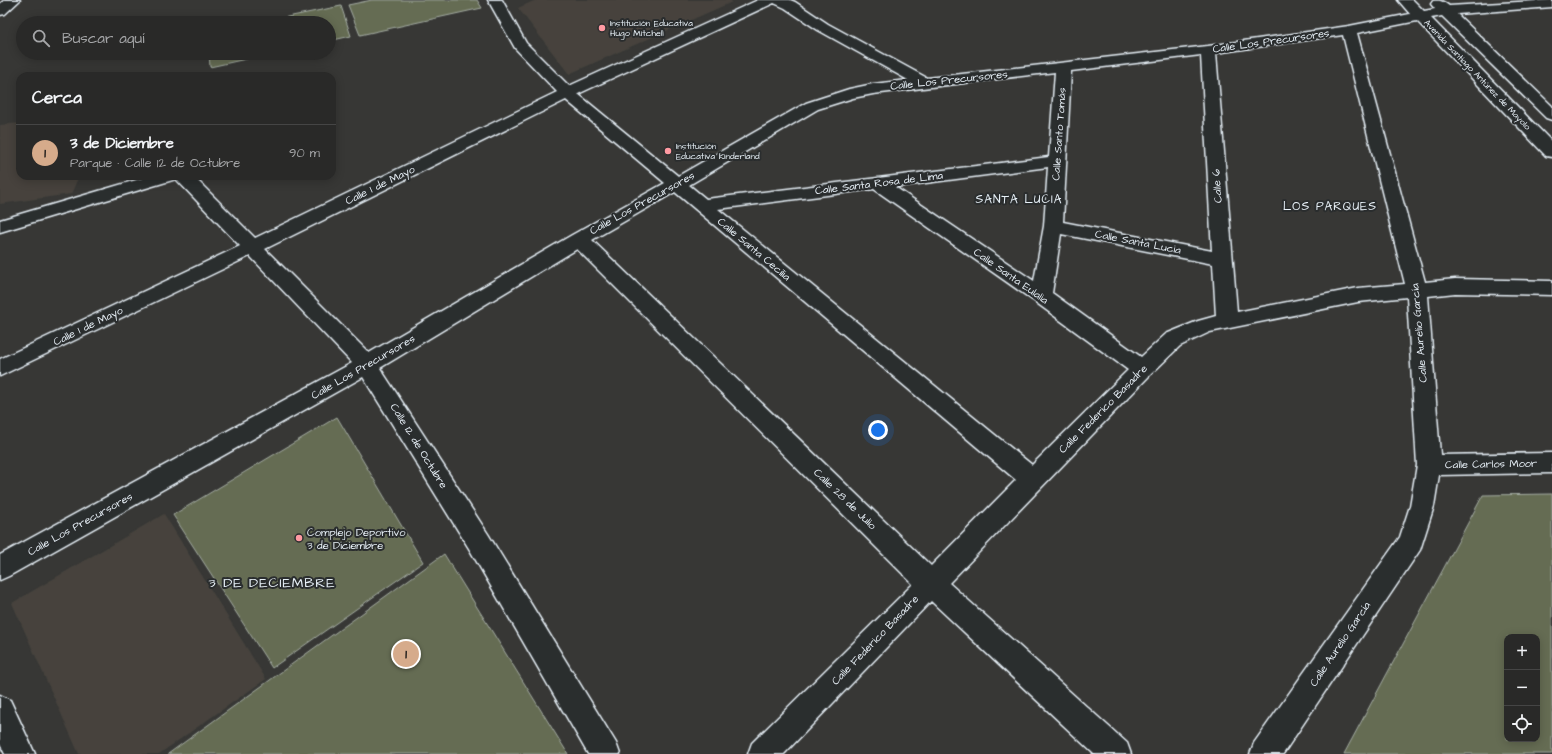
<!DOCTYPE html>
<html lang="es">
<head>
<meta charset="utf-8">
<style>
	:root { --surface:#292928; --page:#313130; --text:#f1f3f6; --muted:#a5a6a8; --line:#454545; --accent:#d6ab8b }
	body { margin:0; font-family:"Architects Daughter",sans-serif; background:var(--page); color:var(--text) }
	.controls { position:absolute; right:12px; bottom:12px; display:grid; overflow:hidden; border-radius:8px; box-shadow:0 2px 10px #0003 }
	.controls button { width:36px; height:36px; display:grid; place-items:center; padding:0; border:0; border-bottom:1px solid var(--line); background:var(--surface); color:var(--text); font:20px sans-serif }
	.you { position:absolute; left:878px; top:430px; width:14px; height:14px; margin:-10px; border:3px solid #fff; border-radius:50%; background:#1a73e8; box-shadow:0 0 0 6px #1a73e833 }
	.badge { display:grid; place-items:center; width:26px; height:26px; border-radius:50%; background:var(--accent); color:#111; font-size:13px; font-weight:700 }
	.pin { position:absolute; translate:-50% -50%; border:2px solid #fff; box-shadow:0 1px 4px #0006 }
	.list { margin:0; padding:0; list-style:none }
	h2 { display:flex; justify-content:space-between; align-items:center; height:52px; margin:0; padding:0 16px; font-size:17px }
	h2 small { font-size:13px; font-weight:400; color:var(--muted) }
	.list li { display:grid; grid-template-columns:26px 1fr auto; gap:12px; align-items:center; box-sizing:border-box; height:56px; padding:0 16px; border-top:1px solid var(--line) }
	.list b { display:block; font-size:15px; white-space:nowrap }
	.list p { margin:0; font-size:13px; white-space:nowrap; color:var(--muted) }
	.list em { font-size:13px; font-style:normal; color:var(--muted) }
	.icon { flex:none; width:22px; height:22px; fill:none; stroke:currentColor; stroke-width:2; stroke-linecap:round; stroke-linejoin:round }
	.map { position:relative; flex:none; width:1552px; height:754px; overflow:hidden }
	.search { position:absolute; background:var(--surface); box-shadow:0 2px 10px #0003; left:16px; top:16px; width:320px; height:44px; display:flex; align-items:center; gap:10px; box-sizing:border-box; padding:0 14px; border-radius:22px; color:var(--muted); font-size:15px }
	.panel { position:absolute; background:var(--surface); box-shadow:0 2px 10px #0003; left:16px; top:72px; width:320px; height:108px; border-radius:12px }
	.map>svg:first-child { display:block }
	.built { fill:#46433d }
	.green { fill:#656c52; stroke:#a6aea5; fill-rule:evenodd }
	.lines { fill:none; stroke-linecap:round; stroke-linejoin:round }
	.minor-casing { stroke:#e8f1f8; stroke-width:3 }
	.minor { fill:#2a2d2e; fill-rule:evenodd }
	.poi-dot { fill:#ff9aa2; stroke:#2a2d2e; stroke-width:1.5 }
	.labels { text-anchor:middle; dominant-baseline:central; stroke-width:4; stroke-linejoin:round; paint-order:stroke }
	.far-poi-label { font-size:9px; fill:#e8f1f8; stroke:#2a2d2e; text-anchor:start }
	.far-street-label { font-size:9px; fill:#e8f1f8; stroke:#2a2d2e }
	.street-label { font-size:11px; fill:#e8f1f8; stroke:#2a2d2e }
	.poi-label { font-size:11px; fill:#e8f1f8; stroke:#2a2d2e; text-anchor:start }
	.neighbourhood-label { font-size:12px; letter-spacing:1px; fill:#e8f1f8; stroke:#2a2d2e }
	.near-neighbourhood-label { font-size:14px; letter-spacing:1px; fill:#e8f1f8; stroke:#2a2d2e }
</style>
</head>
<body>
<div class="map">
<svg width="1552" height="754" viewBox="0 0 1552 754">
	<rect width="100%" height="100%" fill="#373735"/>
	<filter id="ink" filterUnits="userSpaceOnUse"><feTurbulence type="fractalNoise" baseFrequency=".025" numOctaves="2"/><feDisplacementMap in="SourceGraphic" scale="8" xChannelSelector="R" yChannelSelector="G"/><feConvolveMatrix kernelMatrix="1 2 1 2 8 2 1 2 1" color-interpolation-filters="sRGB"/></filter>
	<g filter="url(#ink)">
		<path class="built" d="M536,0H730L732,2L569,74L518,8Z
			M20,123V176H79L71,194L0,204V125Z
			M164,514L266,679L159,754H79L12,603Z"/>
		<path class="green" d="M372,0H477L482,8L360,35L348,5Z
			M341,6L351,36L329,41V23H258Z
			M209,53H273L210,67Z
			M337,417L423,562L272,668L173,515Z
			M1552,494V754H1344L1483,495ZM1507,637H1537V739H1507Z
			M444,554L568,754H168Z"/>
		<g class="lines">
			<g class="minor-casing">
				<path id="minor" d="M5,0H20L5,14L0,15V4Z
					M488,0H502L526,43L569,86L758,0H790L795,2L828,24L927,78L1208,46L1349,26L1410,14L1398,0H1413L1424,11L1435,9L1431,4L1433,1C1440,0 1443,1 1449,6L1552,0V7L1457,14L1552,106V120L1546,118L1442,16L1431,18L1552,142V157L1546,156L1417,21L1357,33L1425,282L1455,279L1552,281V295L1455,293L1428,296L1440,455L1552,453V473L1439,475L1434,506L1420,550L1283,754H1250L1254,743L1400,537L1410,506L1417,465L1407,297L1358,302L1210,332L1180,346L1150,375L949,583L1127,743L1131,754H1094L931,601L784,754H748L752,743L913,584L577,249L380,368L488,534L616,743L620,754H588L470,550L363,377L9,576L0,580V555L352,363L250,256L0,376V359L240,246L176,179L0,232V220L150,176H193L255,238L557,92L515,48ZM774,3L785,8L818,30L908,80L873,84L849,89L806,103L678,176L578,94ZM1343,35L1405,284L1358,288L1237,312L1216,53ZM1201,55L1212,251L1063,222L1071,71ZM1055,72L1049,157L706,199L689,185L818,109L853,98L873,94ZM566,100L665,183L572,235L369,353L265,249ZM1048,167L1044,226L1034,281L895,187ZM874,189L1034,301L1128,370L1032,465L718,209ZM675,192L1016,480L931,566L592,240ZM1061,234L1213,264L1216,316L1198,321L1166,334L1141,357L1052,293Z
					M0,695L10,700L35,754H5L0,744Z"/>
			</g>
			<use href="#minor" class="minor"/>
		</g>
	</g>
	<g class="poi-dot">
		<circle cx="602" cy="28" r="4"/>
		<circle cx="668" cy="151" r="4"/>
		<circle cx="299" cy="538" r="4"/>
	</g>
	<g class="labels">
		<g class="far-poi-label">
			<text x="610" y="23">Institución Educativa<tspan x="610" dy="10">Hugo Mitchell</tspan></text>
			<text x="676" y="146">Institución<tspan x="676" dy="10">Educativa Kinderland</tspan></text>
		</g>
		<g class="far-street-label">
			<text transform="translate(1477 75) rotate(46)">Avenida Santiago Antúnez de Mayolo</text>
		</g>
		<g class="street-label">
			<text transform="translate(1271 41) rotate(-8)">Calle Los Precursores</text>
			<text transform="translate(949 80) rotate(-6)">Calle Los Precursores</text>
			<text transform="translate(1059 134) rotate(-86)">Calle Santo Tomás</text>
			<text transform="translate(879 183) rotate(-7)">Calle Santa Rosa de Lima</text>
			<text transform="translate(380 185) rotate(-26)">Calle 1 de Mayo</text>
			<text transform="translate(1217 186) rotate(-94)">Calle 6</text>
			<text transform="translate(642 203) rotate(-29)">Calle Los Precursores</text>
			<text transform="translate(1138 242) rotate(11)">Calle Santa Lucia</text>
			<text transform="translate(754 249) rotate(40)">Calle Santa Cecilia</text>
			<text transform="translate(1011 276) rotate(35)">Calle Santa Eulalia</text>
			<text transform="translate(88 326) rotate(-26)">Calle 1 de Mayo</text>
			<text transform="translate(1419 333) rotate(-95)">Calle Aurelio García</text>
			<text transform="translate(363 367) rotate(-30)">Calle Los Precursores</text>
			<text transform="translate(1103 409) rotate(-45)">Calle Federico Basadre</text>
			<text transform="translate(419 446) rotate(58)">Calle 12 de Octubre</text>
			<text transform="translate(1491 464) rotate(-1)">Calle Carlos Moor</text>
			<text transform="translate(845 499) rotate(44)">Calle 28 de Julio</text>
			<text transform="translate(80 524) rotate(-29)">Calle Los Precursores</text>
			<text transform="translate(875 640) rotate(-46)">Calle Federico Basadre</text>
			<text transform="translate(1340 644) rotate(-56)">Calle Aurelio García</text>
		</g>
		<g class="poi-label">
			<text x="307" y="532">Complejo Deportivo<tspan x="307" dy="13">3 de Diciembre</tspan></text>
		</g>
		<g class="neighbourhood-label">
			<text x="1019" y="199">SANTA LUCIA</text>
			<text x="1330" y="206">LOS PARQUES</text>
		</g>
		<g class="near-neighbourhood-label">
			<text x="272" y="583">3 DE DECIEMBRE</text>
		</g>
	</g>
</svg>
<div class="controls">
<button>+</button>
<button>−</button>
<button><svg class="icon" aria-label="locate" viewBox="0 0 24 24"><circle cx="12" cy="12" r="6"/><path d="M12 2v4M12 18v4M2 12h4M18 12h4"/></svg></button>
</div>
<div class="you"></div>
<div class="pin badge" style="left:406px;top:654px">1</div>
<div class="search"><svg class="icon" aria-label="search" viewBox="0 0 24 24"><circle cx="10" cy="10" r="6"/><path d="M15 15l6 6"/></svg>Buscar aquí</div>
<section class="panel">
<h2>Cerca<small></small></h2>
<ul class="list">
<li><span class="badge">1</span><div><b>3 de Diciembre</b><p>Parque · Calle 12 de Octubre</p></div><em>90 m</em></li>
</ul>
</section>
</div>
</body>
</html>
